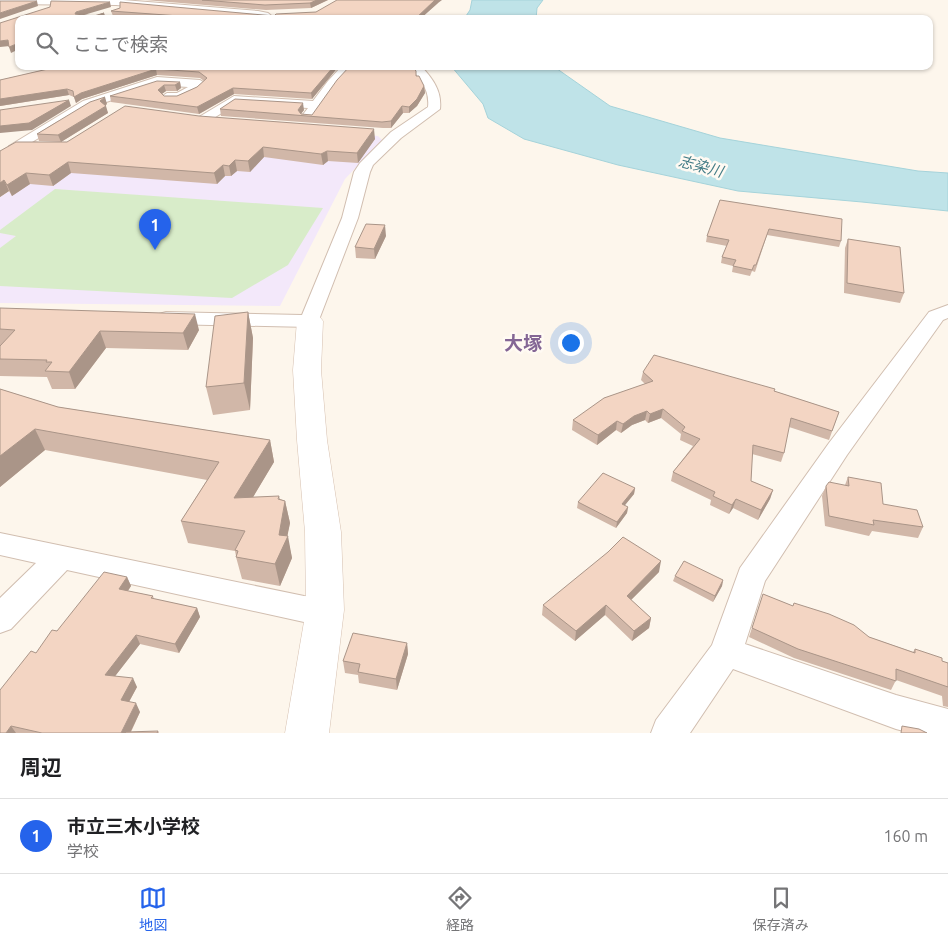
<!DOCTYPE html>
<html lang="ja">
<head>
<meta charset="utf-8">
<style>
	:root { --surface:#fff; --page:#f6f6f6; --text:#202124; --muted:#757577; --line:#e0e0e0; --accent:#2563eb }
	body { margin:0; font-family:Ubuntu,"Noto Sans JP",sans-serif; background:var(--page); color:var(--text) }
	.you { position:absolute; left:570px; top:342px; width:18px; height:18px; margin:-12px; border:4px solid #fff; border-radius:50%; background:#1a73e8; box-shadow:0 0 0 8px #1a73e833 }
	.badge { display:grid; place-items:center; width:32px; height:32px; border-radius:50%; background:var(--accent); color:#fff; font-size:16px; font-weight:700 }
	.pin { position:absolute; translate:-50% -41px; filter:drop-shadow(0 1px 2px #0008) }
	.pin::after { content:''; position:absolute; top:26px; width:18px; height:15px; background:inherit; clip-path:polygon(0 0,100% 0,50% 100%) }
	.list { margin:0; padding:0; list-style:none }
	h2 { display:flex; justify-content:space-between; align-items:center; height:65px; margin:0; padding:0 20px; font-size:21px }
	h2 small { font-size:16px; font-weight:400; color:var(--muted) }
	.list li { display:grid; grid-template-columns:32px 1fr auto; gap:15px; align-items:center; box-sizing:border-box; height:75px; padding:0 20px; border-top:1px solid var(--line) }
	.list b { display:block; font-size:19px; white-space:nowrap }
	.list p { margin:0; font-size:16px; white-space:nowrap; color:var(--muted) }
	.list em { font-size:16px; font-style:normal; color:var(--muted) }
	.icon { flex:none; width:28px; height:28px; fill:none; stroke:currentColor; stroke-width:2; stroke-linecap:round; stroke-linejoin:round }
	.map { position:relative; flex:none; width:948px; height:733px; overflow:hidden }
	.search { position:absolute; background:var(--surface); box-shadow:0 1px 4px #0004; left:15px; right:15px; top:15px; height:55px; display:flex; align-items:center; gap:12px; box-sizing:border-box; padding:0 18px; border-radius:10px; color:var(--muted); font-size:19px }
	.sheet { height:140px; background:var(--surface) }
	nav { display:flex; justify-content:space-around; align-items:center; box-sizing:border-box; height:70px; border-top:1px solid var(--line); background:var(--surface); font-size:14px; color:var(--muted) }
	nav a { display:grid; justify-items:center; gap:2px }
	nav .on { color:var(--accent) }
	.map>svg:first-child { display:block }
	.education { fill:#f3e8fa }
	.green { fill:#d8ecc9 }
	.water { fill:#bfe3e8; stroke:#a5d3da }
	.lines { fill:none; stroke-linecap:round; stroke-linejoin:round }
	.street-casing { stroke:#d1beb0; stroke-width:2 }
	.secondary-casing { stroke:#d6c0b0; stroke-width:1 }
	.street { fill:#fff; fill-rule:evenodd }
	.secondary { fill:#fff; fill-rule:evenodd }
	.wall { fill:#d1b7a8 }
	.shaded-wall { fill:#aa9588 }
	.building { fill:#f3d5c3; stroke:#aa9588 }
	.labels { text-anchor:middle; dominant-baseline:central; stroke-width:5; stroke-linejoin:round; paint-order:stroke }
	.far-water-label { font-size:15px; font-style:italic; fill:#437c86; stroke:#fffaf3 }
	.quarter-label { font-size:19px; font-weight:bold; fill:#846695; stroke:#fffaf3 }
</style>
</head>
<body>
<div class="map">
<svg width="948" height="733" viewBox="0 0 948 733">
	<rect width="100%" height="100%" fill="#fdf6ec"/>
	<path class="education" d="M143,116L378,136L382,140L345,179L280,306L0,303V197L129,120Z"/>
	<path class="green" d="M55,189L323,208L288,265L232,298L0,286V248L16,236L0,233V230Z"/>
	<path class="water" d="M472,0H543L537,8L536,19H464L470,10Z
		M451,66H553L610,106L720,138L918,171L948,173V211L862,202L738,191L618,165L524,139L488,118L483,104Z"/>
	<g class="lines">
		<g class="street-casing">
			<path id="street" d="M0,0H123L258,11L268,13L275,19L116,5L0,4Z
				M342,66H354L336,85L313,120H303L301,117L308,108L236,104L206,123L201,124L194,120L234,96L313,101L328,81Z
				M410,66H421C433,79 442,91 440,109L401,138L373,165L370,172L358,218L317,325L310,327L166,324L159,322L156,318L159,314L166,312L302,315L342,218L354,172L360,163L391,132L428,107C430,89 420,80 410,66Z
				M157,77L200,80L206,84C197,94 173,109 161,97L167,93H177L188,87L158,85L91,107L32,142L45,144L47,147L45,150L11,149L9,146L83,101Z
				M948,305V318L943,320L847,455L765,581L745,644L896,695L948,709V733H911L896,729L733,669L690,733H651L656,720L712,645L740,568L829,443L929,312Z
				M0,533L304,596L325,597L336,600L341,610L336,620L325,623L304,622L67,570L11,629L0,633V598L36,563L0,555Z"/>
		</g>
		<g class="secondary-casing">
			<path id="secondary" d="M310,313L319,316L323,321L321,370L327,440L341,532L344,610L329,733H285L306,610L305,532L297,440L293,370L297,321L301,316Z"/>
		</g>
		<use href="#street" class="street"/>
		<use href="#secondary" class="secondary"/>
	</g>
	<path class="wall" d="M145,0H328L311,8L266,10Z
		M438,3L420,19H150L113,16L111,11L274,16L316,12Z
		M61,66H339L312,99L234,94L199,114L111,102L110,96L180,82L181,88L177,91H166L162,94L164,96H177L197,87L204,81L200,78L157,75L82,99L76,103L74,97L69,95L0,106V80Z
		M416,76L424,86L425,93L417,106L409,113H403L391,128H383L221,116L220,109L304,110L301,114L312,115Z
		M107,104L105,106L108,113L61,142L39,141L37,134L58,121Z
		M375,139L358,163L328,161L323,165L264,157L250,172L237,171L231,176H225L217,184L71,173L53,186L30,184L12,196L9,191L0,197V151L67,142Z
		M720,200L841,241L839,247L767,235L755,272L752,271L750,276L732,272L733,266L721,263L722,257L727,246L706,242L707,236Z
		M386,236L375,259L356,258L355,247Z
		M848,239L904,293L900,303L844,293L845,248Z
		M0,308L199,330L188,350L106,348L75,389H52L47,377L0,376Z
		M248,312L253,338L250,410L213,415L206,387Z
		M643,372L774,391L839,412L829,440L789,427L784,453L781,462L752,454L751,481L773,490L770,499L758,520L733,508L729,514L710,505L711,500L671,481L673,472L693,446L680,440L681,434L661,418L648,423L645,420L632,425L621,433L616,430L597,445L572,430L573,420L645,384L641,380Z
		M0,389L58,407L270,440L274,462L253,497L280,499L285,501L290,523L287,536L292,558L280,586L242,579L236,557V556L235,551L188,543L181,521L207,480L45,450L0,487Z
		M848,477L883,504L923,527L918,538L872,531L869,536L825,526L822,496L826,486L845,485Z
		M635,488L634,494L624,506L628,507L627,513L616,528L577,508L578,502Z
		M659,572L631,600L651,618L649,628L632,641L605,615L575,641L542,615L543,605Z
		M675,576L723,580L722,586L713,602L673,581Z
		M127,577L131,586L128,591L153,596L154,599L197,608L200,617L179,653L140,644L115,676L137,687L129,702L140,712L131,732L158,731L159,733H0L36,653L57,631Z
		M763,594L869,637L913,652L915,649L942,661L948,663V707L943,706L942,696L896,680L891,690L794,658L749,637Z
		M407,643L408,654L397,690L359,683L358,675L345,673L343,661Z"/>
	<path class="shaded-wall" d="M317,0H328L311,8L310,3Z
		M435,0H442L438,3L420,19H415Z
		M37,1L38,6L0,19V13Z
		M110,2L111,7L77,17L75,14L76,12Z
		M104,13L106,18L104,19H88Z
		M8,40L10,46L0,47V41Z
		M19,43V49L11,53L9,47Z
		M334,66H339L312,99L311,93Z
		M156,69L157,75L82,99L76,103L74,97L81,93Z
		M180,82L181,88L177,91L175,85Z
		M164,85L166,91L159,96L158,90Z
		M424,86L425,93L417,106L409,113V107Z
		M233,88L234,94L199,114L197,107Z
		M67,89L69,95L0,106V99Z
		M105,97L107,104L102,108L100,101Z
		M69,100L71,106L32,130L0,133V126Z
		M303,103L304,110L300,115L298,110Z
		M106,106L108,113L61,142L58,135Z
		M402,106L403,113L391,128V121Z
		M374,129L375,139L358,163L357,153Z
		M263,147L264,157L250,172L248,161Z
		M327,151L328,161L323,165L321,154Z
		M235,160L237,171L231,176L229,166Z
		M68,162L71,173L53,186L49,175Z
		M223,165L225,176L217,184L214,173Z
		M26,173L30,184L12,196L7,185Z
		M4,180L9,191L0,197V183Z
		M385,225L386,236L375,259L374,249Z
		M248,312L253,338L250,410L244,383Z
		M195,314L199,330L188,350L183,333Z
		M100,331L106,348L75,389L69,372Z
		M663,409L661,418L648,423L650,414Z
		M647,411L645,420L632,425L621,433L623,424L634,416Z
		M617,421L616,430L597,445L598,435Z
		M35,429L45,450L0,487V456Z
		M270,440L274,462L240,519L234,498Z
		M635,488L634,494L621,510L622,504Z
		M773,490L770,499L758,520L761,510Z
		M279,496L283,514L285,501L290,523L287,538L288,536L292,558L280,586L275,564L279,535Z
		M736,499L733,508L729,514L732,505Z
		M628,507L627,513L616,528L617,522Z
		M661,561L659,572L625,606L627,596Z
		M127,577L131,586L123,598L119,589Z
		M723,580L722,586L713,602L715,596Z
		M606,605L605,615L575,641L576,631Z
		M197,608L200,617L179,653L175,644Z
		M651,618L649,628L632,641L634,631Z
		M136,635L140,644L109,684L105,675Z
		M407,643L408,654L397,690L396,679Z
		M133,678L137,687L125,709L121,700Z
		M136,703L140,712L130,733H121Z
		M11,726L16,733H6Z"/>
	<path class="building" d="M202,0H317L310,3L265,5Z
		M337,0H435L415,19H187L193,17L111,11L120,8V2L274,16L276,14L316,12Z
		M0,1H37L0,13Z
		M51,1L110,2L76,12L75,14L94,16L104,13L88,19H19V43L9,47L8,40L0,41V23L50,7Z
		M61,66H334L311,93L233,88L197,107L110,96L157,81L180,82L175,85H164L158,90L164,96H177L197,87L207,78L199,72L156,69L81,93L74,97L73,91L67,89L0,99V80Z
		M350,66H412L416,71V76H419L424,86L417,99L409,107L402,106L391,121L382,122L220,109L235,99L303,103L298,110L301,114L312,115L337,80Z
		M105,97L100,101L106,106L58,135L37,134L90,102Z
		M69,100L29,123L0,126V110Z
		M125,106L199,116L374,129L357,153L327,151L321,154L263,147L248,161L235,160L229,166L223,165L214,173L68,162L49,175L26,173L7,185L4,180L0,183V151L16,142H67Z
		M720,200L842,219L841,241L769,229L756,265H754L752,270L733,266L736,260L722,257L729,240L707,236Z
		M366,224L385,225L374,249L355,247Z
		M848,239L900,247L904,293L847,283Z
		M0,308L195,314L183,333L100,331L69,372L45,371L52,362H46L47,360L0,359V346L15,330L0,329Z
		M248,312L244,383L206,387L215,316Z
		M654,355L775,389L774,391L839,412L832,431L791,418L784,453L753,445L751,481L773,490L761,510L736,499L732,505L713,496L715,492L673,472L700,439L682,431L685,427L663,409L650,414L647,411L634,416L623,424L617,421L598,435L573,420L604,398L653,381L643,372Z
		M0,389L58,407L270,440L234,498L279,496L278,499L285,501L279,535L288,536L275,564L236,557L238,551L235,550L245,531L181,521L219,462L35,429L0,456Z
		M603,473L635,488L622,504L628,507L617,522L578,502Z
		M848,477L881,483L883,504L917,510L923,527L873,520L874,525L829,516L826,486L829,482L849,486Z
		M623,537L661,561L627,596L651,618L634,631L606,605L576,631L543,605L608,552Z
		M684,561L723,580L715,596L675,576Z
		M104,572L127,577L119,589L153,596L151,598L197,608L175,644L136,635L105,675L133,678L121,700L136,703L121,733H42L11,726L6,733H0V690L31,651L36,653L52,630L57,631Z
		M763,594L793,606L794,603L829,614L854,625L869,637L915,653V649L942,658V661L948,663V687L896,669V681L798,649L752,628Z
		M353,633L407,643L396,679L358,672L360,664L343,661Z
		M902,726L919,729L927,733H901Z
		M158,731L157,733H125L126,732Z"/>
	<g class="labels">
		<g class="far-water-label">
			<text transform="translate(701 166) rotate(15)">志染川</text>
		</g>
		<g class="quarter-label">
			<text x="523" y="343">大塚</text>
		</g>
	</g>
</svg>
<div class="you"></div>
<div class="pin badge" style="left:155px;top:250px">1</div>
<div class="search"><svg class="icon" aria-label="search" viewBox="0 0 24 24"><circle cx="10" cy="10" r="6"/><path d="M15 15l6 6"/></svg>ここで検索</div>
</div>
<section class="sheet">
<h2>周辺<small></small></h2>
<ul class="list">
<li><span class="badge">1</span><div><b>市立三木小学校</b><p>学校</p></div><em>160 m</em></li>
</ul>
</section>
<nav>
<a class="on"><svg class="icon" aria-label="map" viewBox="0 0 24 24"><path d="M3 6l6-2 6 2 6-2v14l-6 2-6-2-6 2zM9 4v14M15 6v14"/></svg>地図</a>
<a><svg class="icon" aria-label="directions" viewBox="0 0 24 24"><path d="M12 3l9 9-9 9-9-9zM9 14v-3h6M13 9l2 2-2 2"/></svg>経路</a>
<a><svg class="icon" aria-label="saved" viewBox="0 0 24 24"><path d="M7 4h10v16l-5-4-5 4z"/></svg>保存済み</a>
</nav>
</body>
</html>
